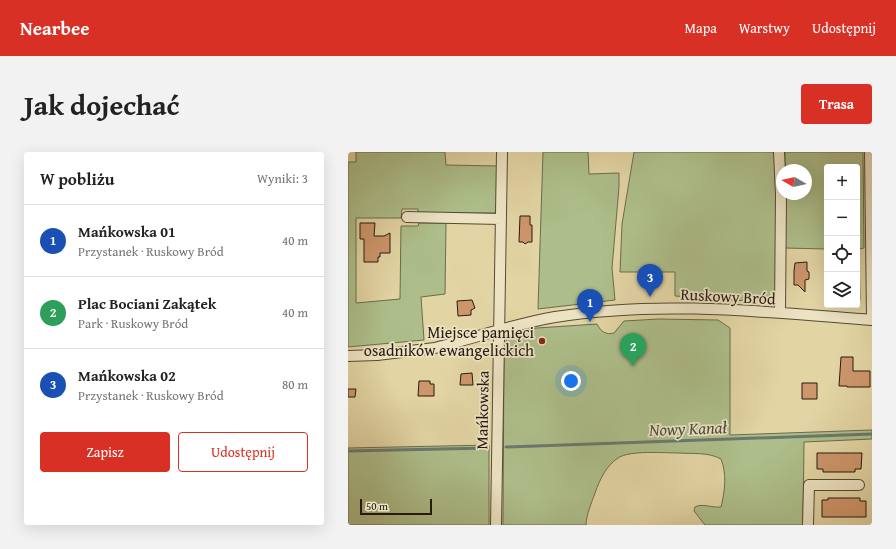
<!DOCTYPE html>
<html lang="pl">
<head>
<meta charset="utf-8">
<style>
	:root { --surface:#fff; --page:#f2f2f2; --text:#222; --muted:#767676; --line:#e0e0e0; --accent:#d93025 }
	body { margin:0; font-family:"Gentium Book Plus",serif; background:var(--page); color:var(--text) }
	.controls { position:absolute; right:12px; top:12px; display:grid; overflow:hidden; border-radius:4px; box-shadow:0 4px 16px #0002 }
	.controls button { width:36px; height:36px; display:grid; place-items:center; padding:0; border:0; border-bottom:1px solid var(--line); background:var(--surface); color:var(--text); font:20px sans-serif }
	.compass { position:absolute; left:428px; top:12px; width:36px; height:36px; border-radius:50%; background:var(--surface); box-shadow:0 4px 16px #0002; rotate:279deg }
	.scale { position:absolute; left:12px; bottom:10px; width:72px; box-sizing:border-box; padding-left:4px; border:2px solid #271b12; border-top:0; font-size:11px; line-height:14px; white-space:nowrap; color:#271b12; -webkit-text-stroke:3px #ece3c3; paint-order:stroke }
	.you { position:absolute; left:223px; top:229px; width:14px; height:14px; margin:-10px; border:3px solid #fff; border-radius:50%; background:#1a73e8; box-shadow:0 0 0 6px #1a73e833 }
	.badge { display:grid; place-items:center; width:26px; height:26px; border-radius:50%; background:var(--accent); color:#fff; font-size:13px; font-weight:700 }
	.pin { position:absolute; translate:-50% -33px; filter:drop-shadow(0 1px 2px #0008) }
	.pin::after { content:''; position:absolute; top:21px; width:14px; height:12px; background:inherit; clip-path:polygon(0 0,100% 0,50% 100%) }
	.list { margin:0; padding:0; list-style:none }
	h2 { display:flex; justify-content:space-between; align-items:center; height:52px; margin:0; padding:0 16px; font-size:17px }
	h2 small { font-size:13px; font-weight:400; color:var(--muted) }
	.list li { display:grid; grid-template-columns:26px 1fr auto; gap:12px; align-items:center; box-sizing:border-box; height:72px; padding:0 16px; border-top:1px solid var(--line) }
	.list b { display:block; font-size:15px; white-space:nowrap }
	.list p { margin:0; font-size:13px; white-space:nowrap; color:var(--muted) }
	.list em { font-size:13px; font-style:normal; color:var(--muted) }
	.actions { display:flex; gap:8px; padding:12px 16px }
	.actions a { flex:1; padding:9px 0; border:1px solid var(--accent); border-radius:4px; text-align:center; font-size:14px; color:var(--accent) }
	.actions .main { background:var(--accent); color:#fff }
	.icon { flex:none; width:22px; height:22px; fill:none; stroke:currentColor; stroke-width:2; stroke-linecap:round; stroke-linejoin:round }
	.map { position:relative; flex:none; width:524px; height:373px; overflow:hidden; border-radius:4px }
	header { display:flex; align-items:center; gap:24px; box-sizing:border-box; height:56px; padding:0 20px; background:var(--accent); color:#fff }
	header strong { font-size:19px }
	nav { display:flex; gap:22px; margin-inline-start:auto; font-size:14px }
	.intro { display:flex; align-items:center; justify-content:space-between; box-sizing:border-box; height:96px; padding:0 24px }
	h1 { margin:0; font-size:28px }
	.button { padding:10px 18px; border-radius:4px; background:var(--accent); color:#fff; font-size:14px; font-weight:700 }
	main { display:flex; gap:24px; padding:0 24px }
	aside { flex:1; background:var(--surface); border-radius:4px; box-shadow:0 4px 16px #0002 }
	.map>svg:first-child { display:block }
	.green { fill:#adbe8a; stroke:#6a6c4e }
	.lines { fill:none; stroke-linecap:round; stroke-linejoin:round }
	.stream { stroke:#6a796f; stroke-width:3 }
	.building { fill:#cd966b; stroke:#271b12 }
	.minor-casing { stroke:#564936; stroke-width:12 }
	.minor { stroke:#ece3c3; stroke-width:10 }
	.poi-dot { fill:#8f2418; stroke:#ece3c3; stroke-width:1.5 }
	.labels { text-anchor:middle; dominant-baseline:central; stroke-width:3.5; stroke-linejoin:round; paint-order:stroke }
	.street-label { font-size:16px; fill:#271b12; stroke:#ece3c3 }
	.poi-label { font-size:16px; fill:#271b12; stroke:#ece3c3; text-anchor:end }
	.water-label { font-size:17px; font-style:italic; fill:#484a40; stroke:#ece3c3 }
</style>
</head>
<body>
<header>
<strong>Nearbee</strong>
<nav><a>Mapa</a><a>Warstwy</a><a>Udostępnij</a></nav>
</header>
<div class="intro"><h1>Jak dojechać</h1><a class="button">Trasa</a></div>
<main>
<aside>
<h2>W pobliżu<small>Wyniki: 3</small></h2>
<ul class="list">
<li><span class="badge" style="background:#1a4fb4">1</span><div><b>Mańkowska 01</b><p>Przystanek · Ruskowy Bród</p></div><em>40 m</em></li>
<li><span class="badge" style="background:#2e9e5b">2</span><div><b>Plac Bociani Zakątek</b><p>Park · Ruskowy Bród</p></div><em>40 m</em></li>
<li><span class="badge" style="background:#1a4fb4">3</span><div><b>Mańkowska 02</b><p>Przystanek · Ruskowy Bród</p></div><em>80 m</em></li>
</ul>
<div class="actions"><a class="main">Zapisz</a><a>Udostępnij</a></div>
</aside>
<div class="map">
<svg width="524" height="373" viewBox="0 0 524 373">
	<rect width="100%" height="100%" fill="#e2d4a3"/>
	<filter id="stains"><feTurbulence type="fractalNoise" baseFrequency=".005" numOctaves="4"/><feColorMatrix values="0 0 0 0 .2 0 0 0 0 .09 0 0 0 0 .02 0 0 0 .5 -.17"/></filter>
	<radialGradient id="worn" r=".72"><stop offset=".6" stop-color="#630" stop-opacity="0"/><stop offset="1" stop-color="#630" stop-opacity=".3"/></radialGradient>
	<path class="green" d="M8,0H97L98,13L150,14L148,61H70V57H54L53,66H8V151L52,147L53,74H70L71,71H98L97,142L73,145L76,188L0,195V10H8Z
		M195,0H240L241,22L271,21V35L264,116L267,148L190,157Z
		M286,0H429L428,151L327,144V120H272L274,72Z
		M437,0H515L516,96L511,97L512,148L509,151V15H479V150H477L478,97L436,96L437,42H458V18H437Z
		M311,167L370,168L382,176V283L524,278V287L456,290L455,373H357L346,359L347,355C354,351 364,356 373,355C377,339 379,322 373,307C361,300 344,302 331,301C317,301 281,298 270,306C258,314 252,327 247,341C244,350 238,363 238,373H155L156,196L159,186L165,180L189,176L249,172C253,180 258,183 266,181L276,169Z
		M141,293V373H0V296Z"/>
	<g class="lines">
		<path class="stream" d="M158,295L524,282
			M0,299L140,296"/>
	</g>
	<path class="building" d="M172,64H182V73H184V90H180L177,92L175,90H171Z
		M12,71H27L26,84H36L42,81V101H32V105H30V110H16V87H12Z
		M459,110V119L461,120V127L457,128V140L450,133H446V119L447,111Z
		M124,148L127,156L123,158V163L110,164L109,149Z
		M493,205H505V219H522V235H499V234H491Z
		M124,221L125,233H112L113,222Z
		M71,229H82V232H86V244H70Z
		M454,231H469V247H454Z
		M0,237H8L7,245H0Z
		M469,301H514L513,317H507V320H475V317H469Z
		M480,346H512V349H518V365H474V348H480Z"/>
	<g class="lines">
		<g class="minor-casing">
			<path id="minor" d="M431,0L433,43L432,161
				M522,0L524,168
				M59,65L153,67
				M0,204L29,203L87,196C127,186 166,172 207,165C312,148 419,160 524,168
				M148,373L154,0
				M460,373L461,333H511"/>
		</g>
		<use href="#minor" class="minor"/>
	</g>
	<circle class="poi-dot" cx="194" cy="189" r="4"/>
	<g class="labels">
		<g class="street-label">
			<text transform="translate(380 144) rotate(3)">Ruskowy Bród</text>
			<text transform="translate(134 258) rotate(-89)">Mańkowska</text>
		</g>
		<g class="poi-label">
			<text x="186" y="180">Miejsce pamięci<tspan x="186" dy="18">osadników ewangelickich</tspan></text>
		</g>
		<g class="water-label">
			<text transform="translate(340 276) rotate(-2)">Nowy Kanał</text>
		</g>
	</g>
	<rect width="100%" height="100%" filter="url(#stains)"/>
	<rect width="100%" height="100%" fill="url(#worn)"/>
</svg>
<div class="controls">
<button>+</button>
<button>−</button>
<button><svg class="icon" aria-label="locate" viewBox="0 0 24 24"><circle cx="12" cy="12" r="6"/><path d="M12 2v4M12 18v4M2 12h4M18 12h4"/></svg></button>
<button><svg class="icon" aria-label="layers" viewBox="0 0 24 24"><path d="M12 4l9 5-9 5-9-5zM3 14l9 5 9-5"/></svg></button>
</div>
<svg class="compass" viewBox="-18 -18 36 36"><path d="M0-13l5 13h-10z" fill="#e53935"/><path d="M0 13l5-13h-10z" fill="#767676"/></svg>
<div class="scale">50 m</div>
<div class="you"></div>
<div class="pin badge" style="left:242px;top:170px;background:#1a4fb4">1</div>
<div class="pin badge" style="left:285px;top:214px;background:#2e9e5b">2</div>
<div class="pin badge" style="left:302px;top:145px;background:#1a4fb4">3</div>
</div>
</main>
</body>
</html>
